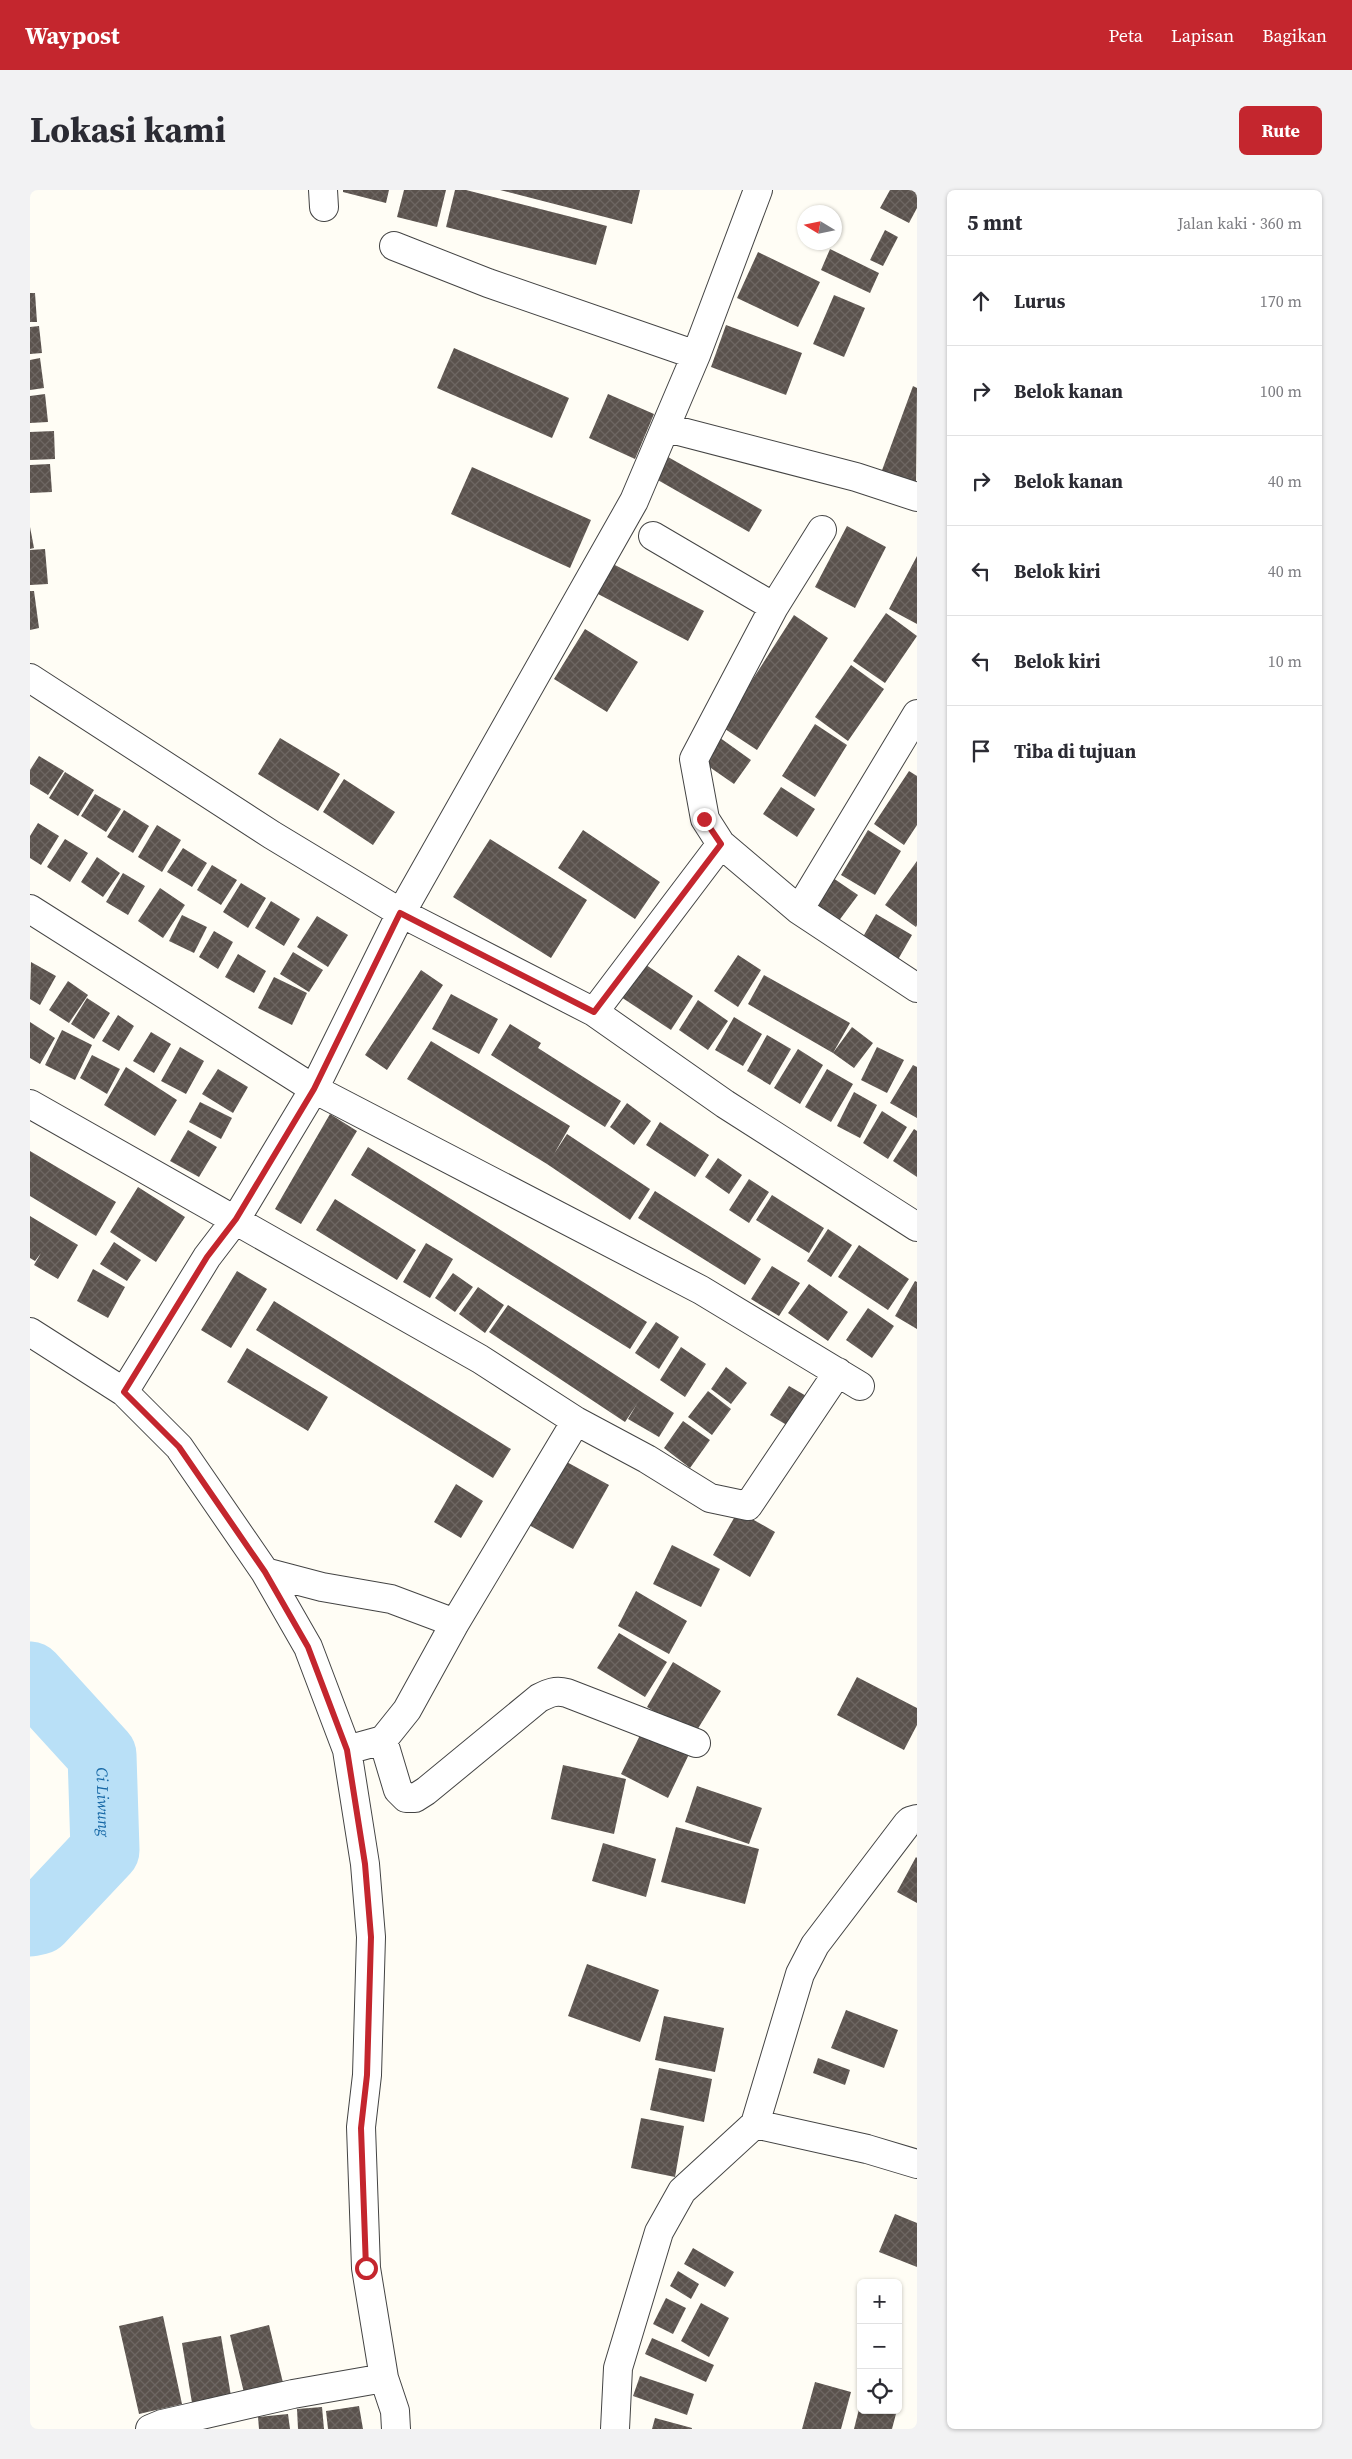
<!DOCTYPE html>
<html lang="id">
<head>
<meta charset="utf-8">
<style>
	:root { --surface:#fff; --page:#f2f2f3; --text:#2b2b33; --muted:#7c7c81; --line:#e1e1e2; --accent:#c4262e }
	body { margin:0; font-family:"Source Serif 4",serif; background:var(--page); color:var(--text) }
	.controls { position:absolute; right:15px; bottom:15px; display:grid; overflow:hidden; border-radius:8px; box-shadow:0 1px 4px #0004 }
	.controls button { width:45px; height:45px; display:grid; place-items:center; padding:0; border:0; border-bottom:1px solid var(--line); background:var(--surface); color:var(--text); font:25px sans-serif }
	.compass { position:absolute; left:767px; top:15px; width:45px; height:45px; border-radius:50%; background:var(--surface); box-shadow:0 1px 4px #0004; rotate:280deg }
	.stop { position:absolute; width:15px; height:15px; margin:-11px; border:4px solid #c4262e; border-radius:50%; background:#fff }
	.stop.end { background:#c4262e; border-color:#fff; box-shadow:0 1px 5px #0008 }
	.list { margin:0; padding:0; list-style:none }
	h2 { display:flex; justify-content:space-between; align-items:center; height:65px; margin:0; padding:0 20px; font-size:21px }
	h2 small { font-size:16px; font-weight:400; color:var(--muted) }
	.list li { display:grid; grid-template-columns:32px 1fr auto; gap:15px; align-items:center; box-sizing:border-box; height:90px; padding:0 20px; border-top:1px solid var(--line) }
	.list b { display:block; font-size:19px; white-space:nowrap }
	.list em { font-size:16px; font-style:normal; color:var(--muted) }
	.icon { flex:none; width:28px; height:28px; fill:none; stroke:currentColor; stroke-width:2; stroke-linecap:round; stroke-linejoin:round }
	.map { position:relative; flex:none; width:887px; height:2239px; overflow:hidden; border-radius:8px }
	header { display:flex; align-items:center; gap:30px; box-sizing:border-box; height:70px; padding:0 25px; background:var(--accent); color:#fff }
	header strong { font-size:24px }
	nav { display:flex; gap:28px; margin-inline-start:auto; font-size:18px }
	.intro { display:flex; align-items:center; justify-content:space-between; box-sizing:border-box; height:120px; padding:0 30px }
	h1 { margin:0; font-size:35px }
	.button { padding:12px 22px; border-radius:8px; background:var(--accent); color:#fff; font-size:18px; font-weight:700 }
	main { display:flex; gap:30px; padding:0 30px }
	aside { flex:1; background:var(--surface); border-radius:8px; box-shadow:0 1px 4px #0004 }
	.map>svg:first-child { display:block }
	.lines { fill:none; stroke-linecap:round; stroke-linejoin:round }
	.river { stroke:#b9e0f7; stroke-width:69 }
	.building { fill:url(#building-cross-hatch) }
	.minor-casing { stroke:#444; stroke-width:30 }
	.minor { stroke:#fff; stroke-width:28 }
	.route { stroke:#c4262e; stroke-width:6 }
	.labels { text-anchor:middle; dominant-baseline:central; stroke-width:5; stroke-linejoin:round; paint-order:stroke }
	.water-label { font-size:16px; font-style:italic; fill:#1768a6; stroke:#fff }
</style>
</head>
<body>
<header>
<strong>Waypost</strong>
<nav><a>Peta</a><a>Lapisan</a><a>Bagikan</a></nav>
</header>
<div class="intro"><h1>Lokasi kami</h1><a class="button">Rute</a></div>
<main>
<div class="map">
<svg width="887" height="2239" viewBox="0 0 887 2239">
	<defs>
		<pattern id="building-cross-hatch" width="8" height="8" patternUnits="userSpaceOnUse" patternTransform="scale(1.25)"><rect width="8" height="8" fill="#5a524d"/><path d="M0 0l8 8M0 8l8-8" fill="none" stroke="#6d6662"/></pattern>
	</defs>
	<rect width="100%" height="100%" fill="#fffdf5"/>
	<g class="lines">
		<path class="river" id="s1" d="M0,1486L72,1565L75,1660L9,1730L0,1732"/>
	</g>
	<path class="building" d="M313,0H359L356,13L313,2Z
		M374,0H416L407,37L367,27Z
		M425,0H436L577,36L566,75L416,37Z
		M470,0H610L602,34Z
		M860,0H887V18L879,33L850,18Z
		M855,40L868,47L853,76L840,70Z
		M800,59L849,83L840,103L791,80Z
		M728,62L790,92L768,137L707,108Z
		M0,103H5L7,132H0Z
		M804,105L835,118L814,167L783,154Z
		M696,135L772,163L756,205L681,177Z
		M9,136L12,163L0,164V137Z
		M424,158L539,208L522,248L407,198Z
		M10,168L14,198L0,200V170Z
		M883,196L887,198L886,295L851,283Z
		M15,204L18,232L0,233V206Z
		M578,204L624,224L605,269L559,248Z
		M24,241L25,269L0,270V242Z
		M638,267L732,320L719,342L626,289Z
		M20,274L22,302L0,303V275Z
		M442,277L561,330L540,378L421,324Z
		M817,336L856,357L825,418L785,397Z
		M0,337L4,358L0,359Z
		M15,359L18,394L0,395V360Z
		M887,366V434L859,419Z
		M583,374L674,421L658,451L568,404Z
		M0,401H4L9,438L0,440Z
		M856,423L887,446L855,493L823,471Z
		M764,425L798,448L727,560L692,537Z
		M555,439L608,472L577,522L524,489Z
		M821,475L854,499L818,551L785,527Z
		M785,534L817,555L785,607L752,586Z
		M686,545L721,570L704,594L668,569Z
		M250,548L310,584L288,621L228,584Z
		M9,566L34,581L18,605L0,594V580Z
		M879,581L887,586V635L874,655L844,634Z
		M35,582L64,600L48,626L19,608Z
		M314,589L365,622L343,655L293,622Z
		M751,597L785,619L767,647L733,624Z
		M65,604L91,619L76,642L51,626Z
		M94,620L119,636L103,663L77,647Z
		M8,633L29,646L11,675L0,668V646Z
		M127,635L151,650L132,682L108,667Z
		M553,640L630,692L605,729L528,678Z
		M838,640L871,661L845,705L811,685Z
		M35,649L58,663L40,692L17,677Z
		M460,649L557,710L521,768L423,707Z
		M153,658L177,673L162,697L137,682Z
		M67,667L90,683L73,707L51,692Z
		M887,671V735L886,737L855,715Z
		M182,675L207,690L191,715L167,700Z
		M93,683L115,696L98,725L76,712Z
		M803,688L828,705L808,732L784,714Z
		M211,693L236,708L218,738L193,722Z
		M130,698L155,715L133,748L108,731Z
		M241,711L270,729L254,756L225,738Z
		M846,724L882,745L866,773L830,752Z
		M152,725L177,737L164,763L139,751Z
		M287,726L318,745L298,777L267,757Z
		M184,741L203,752L188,779L169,767Z
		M263,762L293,780L279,802L250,784Z
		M208,764L236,781L224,803L195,787Z
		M708,765L731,780L708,817L684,801Z
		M1,772L26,786L10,815L0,809Z
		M613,773L663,806L641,840L591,807Z
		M391,780L413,795L357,880L335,865Z
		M734,785L820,833L803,863L822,837L843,853L824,878L803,863L718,814Z
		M244,787L277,803L262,835L228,818Z
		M38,791L58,805L39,833L19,820Z
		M421,804L468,829L449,864L402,839Z
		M57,808L80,823L64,849L41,834Z
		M668,810L698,831L678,860L649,840Z
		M88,825L104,836L89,861L72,851Z
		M704,827L732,844L713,876L685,860Z
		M0,832L25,848L10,874L0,868Z
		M480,834L511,853L508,858L591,911L575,937L461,865Z
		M32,840L62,855L45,890L15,875Z
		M121,842L141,854L124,883L103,871Z
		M737,845L761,859L740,895L717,881Z
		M401,851L540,936L524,964L537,944L620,999L600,1030L517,974L377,889Z
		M150,857L174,871L156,904L131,891Z
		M847,857L874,870L857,903L831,890Z
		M768,859L793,875L770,914L744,898Z
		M62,865L90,879L77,904L50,888Z
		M883,875L887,877V928L860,913Z
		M96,877L147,910L125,946L74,915Z
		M188,879L218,897L203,923L172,904Z
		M797,879L823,894L801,932L775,917Z
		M824,902L847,915L830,948L807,936Z
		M170,912L202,928L191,949L159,932Z
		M597,913L621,931L604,955L580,937Z
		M852,921L877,937L858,969L833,953Z
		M300,924L327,941L271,1034L245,1019Z
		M630,932L679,965L665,987L616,955Z
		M884,939L887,941V987L863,971Z
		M158,940L187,957L169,987L140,971Z
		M338,957L617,1132L600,1159L321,985Z
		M0,961L86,1012L66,1046L0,1006Z
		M688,968L712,985L699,1004L675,987Z
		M719,989L739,1002L719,1033L699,1020Z
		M108,997L155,1027L126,1072L80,1042Z
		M625,1001L731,1069L715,1095L608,1028Z
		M742,1005L794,1038L779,1063L726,1030Z
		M305,1009L386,1060L367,1090L286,1040Z
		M0,1026L48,1055L28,1089L4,1075L11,1063L5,1071L0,1068Z
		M798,1039L822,1055L801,1087L777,1071Z
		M84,1052L111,1070L97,1091L70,1074Z
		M396,1053L423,1069L400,1108L373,1092Z
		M829,1055L879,1089L858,1120L808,1087Z
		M742,1076L770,1093L749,1126L721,1109Z
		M63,1079L95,1097L78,1128L47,1111Z
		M207,1081L237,1099L201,1158L171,1140Z
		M423,1083L443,1097L425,1122L405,1108Z
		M885,1091L887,1092V1139L865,1126Z
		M779,1094L818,1122L798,1151L758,1123Z
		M448,1097L474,1115L455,1143L429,1124Z
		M244,1111L481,1259L463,1288L226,1140Z
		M478,1115L644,1223L629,1247L598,1229L607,1214L595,1232L459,1142Z
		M838,1118L864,1136L842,1168L816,1150Z
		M626,1132L649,1147L629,1179L605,1163Z
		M651,1157L676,1174L655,1207L630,1190Z
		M217,1158L298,1207L278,1241L197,1192Z
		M696,1177L717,1193L701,1214L681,1199Z
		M759,1196L778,1207L760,1237L740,1225Z
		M678,1201L701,1219L682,1245L658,1227Z
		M653,1231L680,1250L660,1278L634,1258Z
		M533,1270L579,1295L543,1359L497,1334Z
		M426,1294L453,1311L431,1348L404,1332Z
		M708,1321L745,1342L720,1387L683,1365Z
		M642,1355L690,1379L671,1417L623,1394Z
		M606,1401L657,1431L639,1464L588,1436Z
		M589,1443L637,1472L615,1507L567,1478Z
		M643,1472L691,1501L664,1545L617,1517Z
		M827,1487L887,1518V1535L874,1560L807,1525Z
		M614,1537L661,1560L638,1608L591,1584Z
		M533,1575L596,1589L584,1644L521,1629Z
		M667,1596L732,1618L719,1654L655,1632Z
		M646,1637L729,1659L715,1714L631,1692Z
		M573,1653L626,1669L616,1707L562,1691Z
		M886,1667L887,1668V1713L867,1702Z
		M557,1774L629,1800L610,1852L538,1826Z
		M816,1820L868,1840L854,1878L801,1858Z
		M634,1826L694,1838L685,1882L625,1870Z
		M788,1868L820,1880L815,1895L783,1883Z
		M629,1878L682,1889L674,1932L620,1920Z
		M611,1928L654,1936L645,1987L601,1978Z
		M865,2024L887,2033V2077L849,2062Z
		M663,2058L704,2082L695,2097L654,2074Z
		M648,2081L669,2094L661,2109L640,2096Z
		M636,2108L656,2118L643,2144L623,2134Z
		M671,2113L699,2128L679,2167L651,2151Z
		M133,2126L152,2214L109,2224L89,2136Z
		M239,2135L255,2201L216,2211L200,2145Z
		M191,2146L201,2206L162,2213L152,2153Z
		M622,2148L684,2175L676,2192L615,2164Z
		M610,2186L664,2204L657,2225L603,2206Z
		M785,2192L821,2202L811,2239H772Z
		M830,2215L831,2220H867L862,2239H824Z
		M329,2216L333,2239H298L296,2221Z
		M292,2217L294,2239H268L267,2219Z
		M258,2224L260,2239H229L228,2227Z
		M625,2228L662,2238V2239H622Z"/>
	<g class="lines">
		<g class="minor-casing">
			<path id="minor" d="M293,0L294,17
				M728,0L666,165L604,311L371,723L284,899L671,1100L830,1196
				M364,56L458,93L666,165
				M637,238L826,287L887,307
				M623,346L744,417
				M0,488L242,645L371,723L564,822L695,914L887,1037
				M691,654L675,629L664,569L744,417L792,340
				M0,719L284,899L206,1029L177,1067L94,1202
				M769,720L887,524
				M564,822L691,654L769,720L887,798
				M0,914L450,1169L546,1231L425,1433L377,1520L353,1550L317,1560
				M0,1142L94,1202L149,1257L235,1382L278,1457L317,1560L335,1674L341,1747L337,1885L331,1937L336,2078L354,2188L365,2221L366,2239
				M546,1231L617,1269L680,1308L718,1316L808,1182
				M235,1382L292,1397L361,1409L425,1433
				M353,1550L368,1600L376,1608H385L396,1601L509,1508C519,1503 525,1500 537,1503L666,1553
				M725,1934L837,1959L887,1974
				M120,2239L132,2234L263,2204L354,2188
				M585,2239L588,2178L629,2042L652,2001L725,1934L770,1784L785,1755L877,1634L880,1631L887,1629"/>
		</g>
		<use href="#minor" class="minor"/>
	</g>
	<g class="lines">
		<path class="route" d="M336,2078L331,1938L337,1885L341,1747L335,1674L317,1560L278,1457L235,1382L149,1257L94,1202L177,1067L206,1029L284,899L370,723L564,822L691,654L674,629"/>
	</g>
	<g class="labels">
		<g class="water-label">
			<text stroke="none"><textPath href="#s1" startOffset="154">Ci Liwung</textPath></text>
		</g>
	</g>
</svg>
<div class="controls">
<button>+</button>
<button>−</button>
<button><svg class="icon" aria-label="locate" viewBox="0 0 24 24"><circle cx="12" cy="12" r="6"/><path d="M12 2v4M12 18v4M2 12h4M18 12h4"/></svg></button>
</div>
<svg class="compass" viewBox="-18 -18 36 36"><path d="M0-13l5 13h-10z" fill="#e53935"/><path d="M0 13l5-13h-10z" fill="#7c7c81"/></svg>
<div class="stop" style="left:336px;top:2078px"></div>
<div class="stop end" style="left:674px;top:629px"></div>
</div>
<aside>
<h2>5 mnt<small>Jalan kaki · 360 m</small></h2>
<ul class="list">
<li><svg class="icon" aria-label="ahead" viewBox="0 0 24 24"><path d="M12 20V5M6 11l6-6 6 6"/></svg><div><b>Lurus</b></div><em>170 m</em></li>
<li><svg class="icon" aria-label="right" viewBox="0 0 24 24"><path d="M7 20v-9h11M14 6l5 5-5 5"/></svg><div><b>Belok kanan</b></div><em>100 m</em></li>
<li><svg class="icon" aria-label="right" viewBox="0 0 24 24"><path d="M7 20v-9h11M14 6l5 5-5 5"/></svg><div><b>Belok kanan</b></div><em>40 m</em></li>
<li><svg class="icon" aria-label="left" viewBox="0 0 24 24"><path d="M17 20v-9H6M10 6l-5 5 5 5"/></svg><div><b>Belok kiri</b></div><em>40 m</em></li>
<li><svg class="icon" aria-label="left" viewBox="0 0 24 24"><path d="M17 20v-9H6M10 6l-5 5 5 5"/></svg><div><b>Belok kiri</b></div><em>10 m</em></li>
<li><svg class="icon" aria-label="arrive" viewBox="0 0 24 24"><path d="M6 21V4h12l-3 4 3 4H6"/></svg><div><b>Tiba di tujuan</b></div></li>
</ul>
</aside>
</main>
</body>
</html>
